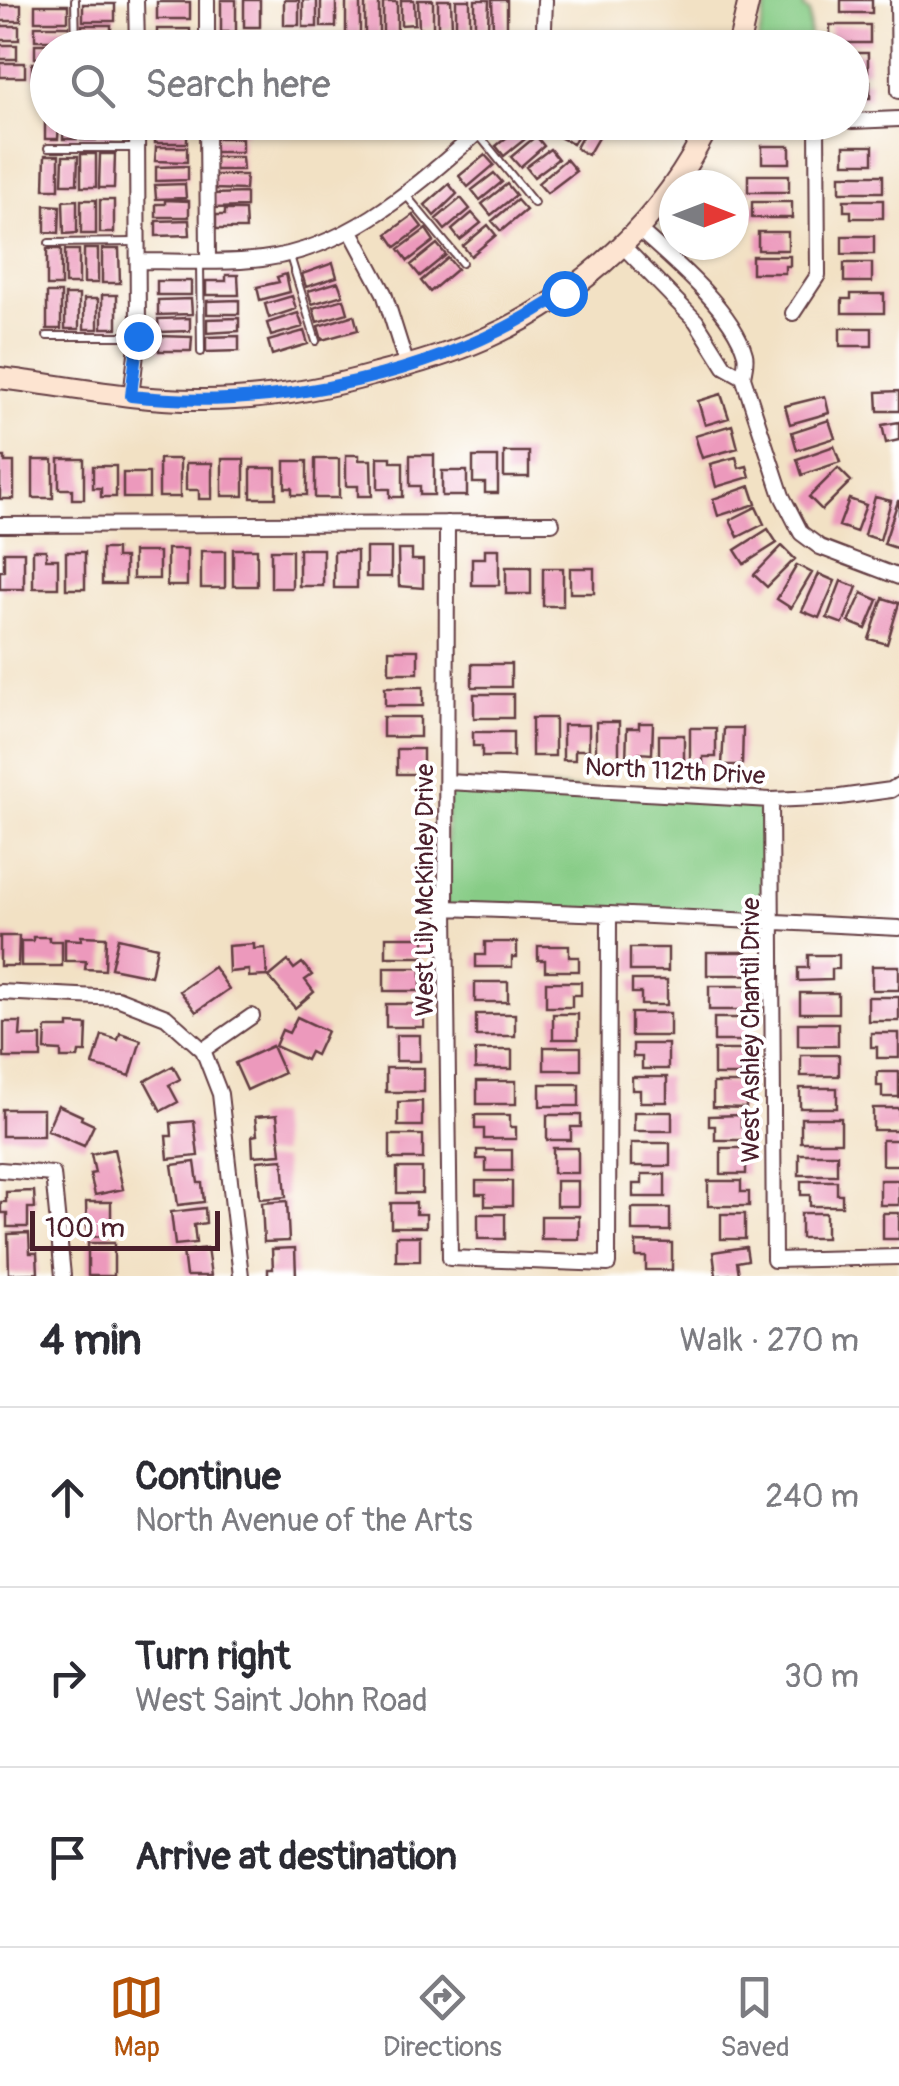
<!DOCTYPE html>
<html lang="en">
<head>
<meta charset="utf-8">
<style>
	:root { --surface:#fff; --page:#f7f7f7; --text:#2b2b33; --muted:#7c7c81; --line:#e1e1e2; --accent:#b45309 }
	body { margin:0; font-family:Pangolin,sans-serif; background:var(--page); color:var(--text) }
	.compass { position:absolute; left:659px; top:170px; width:90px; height:90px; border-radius:50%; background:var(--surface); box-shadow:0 2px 8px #0004; rotate:90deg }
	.scale { position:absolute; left:30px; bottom:25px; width:190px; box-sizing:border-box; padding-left:10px; border:5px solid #4a1f2b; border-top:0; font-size:28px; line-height:35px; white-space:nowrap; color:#4a1f2b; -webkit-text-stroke:8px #fff; paint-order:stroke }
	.stop { position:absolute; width:30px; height:30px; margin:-22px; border:8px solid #1a73e8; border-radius:50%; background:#fff }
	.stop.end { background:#1a73e8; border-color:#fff; box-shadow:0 2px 10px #0008 }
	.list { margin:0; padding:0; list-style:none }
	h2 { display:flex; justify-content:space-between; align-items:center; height:130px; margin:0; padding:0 40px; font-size:42px }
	h2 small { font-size:32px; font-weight:400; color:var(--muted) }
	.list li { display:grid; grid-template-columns:65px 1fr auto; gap:30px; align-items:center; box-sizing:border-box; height:180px; padding:0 40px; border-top:2px solid var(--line) }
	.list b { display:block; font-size:38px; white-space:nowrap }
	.list p { margin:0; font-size:32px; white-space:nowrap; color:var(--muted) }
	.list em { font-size:32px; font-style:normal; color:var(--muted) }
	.icon { flex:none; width:55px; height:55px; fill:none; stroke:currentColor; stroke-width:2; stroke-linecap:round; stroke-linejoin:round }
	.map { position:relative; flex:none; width:899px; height:1276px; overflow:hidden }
	.search { position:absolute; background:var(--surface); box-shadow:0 2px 8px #0004; left:30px; right:30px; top:30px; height:110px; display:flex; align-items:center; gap:25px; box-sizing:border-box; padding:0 35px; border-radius:55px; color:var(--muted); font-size:38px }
	.sheet { height:670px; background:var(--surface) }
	nav { display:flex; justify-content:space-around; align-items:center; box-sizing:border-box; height:140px; border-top:2px solid var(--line); background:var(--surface); font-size:28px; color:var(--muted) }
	nav a { display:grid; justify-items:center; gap:5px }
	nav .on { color:var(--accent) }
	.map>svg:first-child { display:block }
	.green { fill:#87cc86; stroke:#687658; stroke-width:2.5 }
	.building { fill:#ec99bc }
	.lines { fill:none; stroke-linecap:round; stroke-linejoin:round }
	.lane-casing { stroke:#633c42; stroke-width:10 }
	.street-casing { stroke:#633c42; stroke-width:18 }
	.secondary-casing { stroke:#633c42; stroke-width:24 }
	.lane { stroke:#fff; stroke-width:6 }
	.street { stroke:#fff; stroke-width:14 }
	.secondary { stroke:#fde4d1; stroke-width:20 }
	.route { stroke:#1a73e8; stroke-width:12 }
	.labels { text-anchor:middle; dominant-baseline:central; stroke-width:8; stroke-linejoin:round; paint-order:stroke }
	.street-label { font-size:25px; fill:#4a1f2b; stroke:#fff }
</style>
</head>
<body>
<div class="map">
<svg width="899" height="1276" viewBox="0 0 899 1276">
	<rect width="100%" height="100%" fill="#fff"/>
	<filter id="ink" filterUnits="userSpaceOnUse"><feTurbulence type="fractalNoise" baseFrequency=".01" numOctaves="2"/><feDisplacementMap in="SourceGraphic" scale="20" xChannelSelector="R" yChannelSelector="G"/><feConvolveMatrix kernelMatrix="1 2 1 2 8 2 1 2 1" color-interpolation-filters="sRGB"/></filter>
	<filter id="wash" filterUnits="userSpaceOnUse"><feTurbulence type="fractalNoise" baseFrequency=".0048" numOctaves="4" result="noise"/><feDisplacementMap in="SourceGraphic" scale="40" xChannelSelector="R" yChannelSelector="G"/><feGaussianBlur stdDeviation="2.25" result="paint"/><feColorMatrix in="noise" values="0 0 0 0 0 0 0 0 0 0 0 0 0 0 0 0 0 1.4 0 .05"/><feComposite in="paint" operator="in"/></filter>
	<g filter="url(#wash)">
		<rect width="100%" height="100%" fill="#f2e1c4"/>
		<path class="green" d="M768,0H804V9L809,12L810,47H757Z
			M447,782L771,800L773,923L446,908Z"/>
		<g id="blocks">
			<path class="building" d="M221,0H236V32H221Z
				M244,0H260V27H244Z
				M284,0H299V25H284Z
				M303,0H317V27H303Z
				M321,0H336V27H321Z
				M401,0H414L415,24L401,25Z
				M418,0H433V28L419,29Z
				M438,0H451L452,28L438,29Z
				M456,0H470V29H456Z
				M475,0H489L488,28H475Z
				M492,0H507V29H493Z
				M841,0H872V13H841Z
				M346,1H360V36H346Z
				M365,1H379V36H365Z
				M157,2H190V19H157Z
				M383,2H397V36H383Z
				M83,4H115V21H83Z
				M0,5H21V21H0Z
				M35,5H68V21H35Z
				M82,25H111V39H82Z
				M830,25H870V43H830Z
				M0,26H19V40H0Z
				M35,26H69V40H35Z
				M157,29H190V43H157Z
				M35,44H67V48H48V58H35Z
				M0,45H17V59H0Z
				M852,53H868V71H852Z
				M0,63H25V77H0Z
				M32,63H48V77H32Z
				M852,81H870V98H852Z
				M45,122H59L58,139H45Z
				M64,122H78L77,139H63Z
				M81,122H96V140H81Z
				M99,122H113V139H99Z
				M213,122H245L246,134L213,135Z
				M569,122H585L573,144L561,138Z
				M590,122H607L588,155L576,148Z
				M522,125L530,135L504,156L496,146Z
				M155,129H187V143H155Z
				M536,136L544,146L520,167L511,157Z
				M214,138H242V152H214Z
				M762,146H790V163H762Z
				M844,146H873V163H844Z
				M156,147H187V162L155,161Z
				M550,149L558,159L534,177L526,167Z
				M81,154H96V187H81Z
				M100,154H115L114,188H99Z
				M45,155H59V189H44Z
				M485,155L494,165L468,187L459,176Z
				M63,156H78L77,184H62Z
				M215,157H242L243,170H215Z
				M566,159L576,171L547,193L538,183Z
				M188,166V180L156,181V167Z
				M494,173L502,182L480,200L472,190Z
				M213,175H246L245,190L213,189Z
				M748,175H789V192H748Z
				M840,175H883V192H840Z
				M185,184L186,198L156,199L155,185Z
				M449,184L457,194L434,216L425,205Z
				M507,184L516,195L491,215L482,204Z
				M246,193V207L213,208V194Z
				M461,198L470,209L445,230L436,219Z
				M77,200V233L64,234L63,201Z
				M81,200H96V234H81Z
				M100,200H114V233H100Z
				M165,200L189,201V217H156V204H165Z
				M517,200L526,210L501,231L492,221Z
				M844,200H883V218H851V211H844Z
				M752,202H792V218H752Z
				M45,205L60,206L59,233L45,232Z
				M225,210H245L246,229H216V215H225Z
				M472,213L481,223L460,240L452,230Z
				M413,215L422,227L396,247L387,234Z
				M189,220L190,235L156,236V221Z
				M488,225L496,235L471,256L463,246Z
				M426,229L434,241L408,261L399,249Z
				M758,232H788V250H758Z
				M842,236H874V254H842Z
				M437,244L446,255L420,276L411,265Z
				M47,249H61V286H47Z
				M84,249H98V283H84Z
				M102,249H119L120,283H102Z
				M65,250H79V284H65Z
				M752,256H790V266H785V273H752Z
				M448,258L457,269L430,292L421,281Z
				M333,263L337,277L306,287L302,274Z
				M844,263H872V282H844Z
				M286,274L290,292L260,300L257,287L279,282L277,277Z
				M226,275H238L239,295H206V281H226Z
				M157,281H191V295H157Z
				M338,282L343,295L312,304L308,291Z
				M47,293H61V329H47Z
				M851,294H884V313H842V299H851Z
				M65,295H79V329H65Z
				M102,295H117V328H102Z
				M292,296L296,309L269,318L265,304Z
				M84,299H98V329H84Z
				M191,299L192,314L158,315V300Z
				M344,299L348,313L317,322L313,308Z
				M239,300V314H207V301Z
				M298,313L303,327L271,336L267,323Z
				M354,315L358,330L322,340L318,326Z
				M190,318V331L159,332L158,319Z
				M239,318V331L207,333V319Z
				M840,328H872V346H840Z
				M304,331L308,344L272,355L268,341Z
				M159,336L192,337L191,351H159Z
				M239,336V351L206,352V337Z
				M899,391V411H878L877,392Z
				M721,394L729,418L705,425L698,401Z
				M825,396L829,413L790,424L785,406Z
				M829,420L835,438L797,450L792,432Z
				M899,422V440L886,443L882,425Z
				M732,425L738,448L702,458L695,436Z
				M834,446L840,462L802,475L797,459Z
				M504,452H529V477H504Z
				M346,455H359V460H371L372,496H358V486H346Z
				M410,455H434V495H420V486H410Z
				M0,457H5V462H14V499H0Z
				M378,457H391V462H403V497H390V489H378Z
				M473,457H498V493H485V483H473Z
				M736,457L739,468L747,466L750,477L716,487L710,464Z
				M59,459H84V499H72V489H59Z
				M159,459H180V497H159Z
				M222,459H244V496H222Z
				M315,459H339V498H315Z
				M33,460H53V498H33Z
				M285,461H307V495H292V488H285Z
				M186,463H212V499H199V490H186Z
				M93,466H116V497H101V488H93Z
				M251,468H276V498H251Z
				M838,468L851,481L822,510L809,497Z
				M442,471H467V496H442Z
				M123,473H149V498H123Z
				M750,486L756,504L718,516L713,499Z
				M875,497L891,501L880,540L864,535Z
				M849,499L866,505L856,532L839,526Z
				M898,501H899V549L884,544Z
				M756,507L764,524L738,537L730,520Z
				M768,529L777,543L744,564L735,550Z
				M782,546L795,559L767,587L754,575Z
				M366,548H391V577H366Z
				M102,549H116V558H125V584H102Z
				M167,549H187V586H167Z
				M233,549H257V586H233Z
				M299,549H323V586H299Z
				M485,549H499V585H472V558H485Z
				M33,550H46V559H58V588H33Z
				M271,550H292V588H271Z
				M398,550H412V560H423V588L399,586Z
				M201,551H225V588H201Z
				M334,551H357V588H334Z
				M4,552H24V589H0V571H4Z
				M66,552H85V589H66Z
				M133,552H159V579H133Z
				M797,565L812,573L791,608L777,599Z
				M506,567H531V594H506Z
				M543,568H563V606H543Z
				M570,568H594V593H570Z
				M819,574L835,581L819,618L802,611Z
				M841,581L857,587L843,624L827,618Z
				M862,593L878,600L866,629L849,622Z
				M883,598L899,603L887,644L869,639Z
				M389,650H418V673H389Z
				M472,664H511V687H472Z
				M385,687H423V706H385Z
				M474,694H513V718H474Z
				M383,717H420V737H383Z
				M532,718H555V756H532Z
				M596,722H619V759H596Z
				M639,723H653L652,754L639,753V763L626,762L627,728H639Z
				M563,725H589V750H575V760H563Z
				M690,728H716V757H703V766H690Z
				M724,728H743L742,765H722Z
				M473,732H513V757H482V746H473Z
				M659,735H684V761H659Z
				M397,749H423V774H397Z
				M0,936H19L18,966H0Z
				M81,936L106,937L105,970L85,969L86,961H65V939L81,940Z
				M33,937H49V941H62V966H21V941H33Z
				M386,937H424V957H386Z
				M118,938L157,947L151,976L111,968Z
				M485,942H517V957H512V967H476V955H485Z
				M254,944V949L265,948L267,976L249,977V970L229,972L228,946Z
				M538,946H569V957H579V971H545V960H538Z
				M630,948H668V971H630Z
				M707,952H746V975H707Z
				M808,955H839V969H832V980L798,981V968H808Z
				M288,961L294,969L302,963L312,975L305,980L314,992L295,1008L269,977Z
				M872,966H899V990H872Z
				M214,967L229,989L196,1012L180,991Z
				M384,968H421V991H384Z
				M632,980H667V1005H641V993H632Z
				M475,982H508V1002H475Z
				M546,982H581V995H572V1007H546Z
				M709,986H747V1010H709Z
				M800,993H838V1013H800Z
				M868,997H899V1021H868Z
				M386,1004H424V1027H386Z
				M631,1013H670V1036H631Z
				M476,1014H515V1036H476Z
				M553,1014H578V1039H553Z
				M297,1017L327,1031L316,1055L310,1052L306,1060L275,1046L282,1030L289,1033Z
				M714,1018H746V1041H714Z
				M4,1022H21L20,1036H41V1058H4Z
				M798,1023H838V1046H798Z
				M68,1024L87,1025L86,1052H79L78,1058H61V1051L45,1050L46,1028H68Z
				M120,1033L141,1040L130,1076L93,1065L102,1035L118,1040Z
				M871,1033H899V1058H877V1047H871Z
				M396,1035H420V1061H396Z
				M633,1044H668V1069H642V1057H633Z
				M272,1046L284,1073L247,1090L235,1063Z
				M544,1047H581V1070H544Z
				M475,1050H512V1069H475Z
				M714,1050H749V1063H740V1075H714Z
				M801,1055H839V1076H801Z
				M173,1066L180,1079L169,1085L178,1102L161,1111L145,1081Z
				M386,1068H424V1092H386Z
				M877,1072H899V1097H882V1086H877Z
				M632,1077H667V1102H640V1090H632Z
				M477,1081H516V1104H477Z
				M713,1083H746V1108L713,1107Z
				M540,1084H579V1106H540Z
				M800,1088H837V1108H800Z
				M422,1101V1126H398V1102Z
				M58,1105L82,1116L81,1119L94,1125L84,1146L47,1130Z
				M873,1108H899V1130H873Z
				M2,1109H43V1136H2Z
				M634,1112H672V1131H634Z
				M277,1115L281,1154L253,1156L252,1136L257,1135L255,1117Z
				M475,1115H510V1127H516V1139H484V1129H475Z
				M547,1115H581V1127H571V1140H547Z
				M741,1115V1127H750V1140H715V1126H709V1116Z
				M801,1118H841V1142H801Z
				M194,1121L198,1156L168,1159L166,1136H172L171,1123Z
				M390,1135H423V1159H390Z
				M882,1140H899V1165H882Z
				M631,1143H670V1166H631Z
				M553,1148H578V1173H553Z
				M721,1148H746V1174H721Z
				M114,1149L123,1189L95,1195L90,1174L95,1173L91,1154Z
				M477,1150H512V1171H486V1159H477Z
				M799,1154H837V1175H799Z
				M283,1159L286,1197L260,1199L257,1161Z
				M195,1162L198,1183H202L204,1202L178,1205L172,1165Z
				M397,1168H422V1193H397Z
				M642,1174H665V1197H633V1184H642Z
				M880,1180H899V1205H880Z
				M476,1181H512V1206H485V1194H476Z
				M556,1181H578V1206H556Z
				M708,1181H741V1192H749V1206H708Z
				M801,1181H837V1194H842V1206H810V1195H801Z
				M34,1191L35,1208H28V1227H7V1213H1V1202H6V1192Z
				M287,1201L289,1241L264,1242L262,1203Z
				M86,1202H111V1236L87,1237Z
				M391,1203H416V1214H426V1227H391Z
				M205,1208L206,1223L194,1225L196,1243L175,1245L171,1212Z
				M632,1208H670V1231H632Z
				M801,1213H826V1238H801Z
				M883,1213H899V1239H883Z
				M478,1214H505V1239H478Z
				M721,1214H745V1239H721Z
				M541,1216H579V1239H541Z
				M29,1233L30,1253H37L38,1273L9,1274L8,1234Z
				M396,1236H420V1261H396Z
				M636,1242L672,1243V1270H646V1257H636Z
				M88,1243H114V1276H88Z
				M746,1247L748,1260L737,1262L739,1274L716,1276L713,1252Z
				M207,1248L211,1276H186L183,1251Z
				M295,1248L296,1276H268V1269H273L272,1249Z"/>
		</g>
	</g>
	<g filter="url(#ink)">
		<use href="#blocks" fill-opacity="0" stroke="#633c42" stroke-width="2.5"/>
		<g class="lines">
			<g class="lane-casing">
				<path id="lane" d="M75,0L76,48
					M478,134L534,203
					M48,148H136
					M405,194L462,263
					M49,243L137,242
					M290,256L316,341
					M200,262L201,352
					M47,336H137"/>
			</g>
			<g class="street-casing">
				<path id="street" d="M136,0L137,48
					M207,0V48
					M898,0L899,91
					M207,45L469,42L488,48
					M539,48L544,28L545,0
					M852,121L899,119
					M207,122L208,261
					M638,229C672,259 733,310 745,354C747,361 744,369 743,377L782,496L801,533L820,547L899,577
					M351,231L384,293L407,366
					M622,245L696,321L725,367L743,377
					M138,261C179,261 221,264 262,259C356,247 421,181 490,122
					M793,313L818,275L817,122
					M131,397L138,336L137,122
					M447,523L446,908L450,1258L608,1264L609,914
					M0,525L552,523
					M447,782L771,800L840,797L891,790L899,785
					M771,800L774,1260L899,1257
					M446,908L609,914L899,928
					M0,992L117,998L166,1017L203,1050L220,1094L241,1276
					M203,1050L252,1016
					M0,1170L53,1174L63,1276"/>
			</g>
			<g class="secondary-casing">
				<path id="secondary" d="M738,48L749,0
					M0,378C68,386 135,401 204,400C263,400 319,390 376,374C412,365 450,354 484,339C581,296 665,219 710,122"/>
			</g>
			<use href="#lane" class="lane"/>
			<use href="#street" class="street"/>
			<use href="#secondary" class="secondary"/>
		</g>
	</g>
	<g class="lines" filter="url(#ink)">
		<path class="route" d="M138,336L131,396C274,412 445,374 564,293"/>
	</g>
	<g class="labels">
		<g class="street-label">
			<text transform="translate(675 772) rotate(3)">North 112th Drive</text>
			<text transform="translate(425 890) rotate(-90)">West Lily McKinley Drive</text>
			<text transform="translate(751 1030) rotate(-90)">West Ashley Chantil Drive</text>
		</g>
	</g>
</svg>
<svg class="compass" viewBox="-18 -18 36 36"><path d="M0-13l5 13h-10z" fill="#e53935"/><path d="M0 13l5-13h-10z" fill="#7c7c81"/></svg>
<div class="scale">100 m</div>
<div class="stop" style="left:564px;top:293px"></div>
<div class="stop end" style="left:138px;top:336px"></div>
<div class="search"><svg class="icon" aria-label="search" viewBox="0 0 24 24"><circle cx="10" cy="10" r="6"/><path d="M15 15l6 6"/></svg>Search here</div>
</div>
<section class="sheet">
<h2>4 min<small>Walk · 270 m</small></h2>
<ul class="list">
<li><svg class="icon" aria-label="ahead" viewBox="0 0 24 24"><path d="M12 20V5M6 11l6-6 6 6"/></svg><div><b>Continue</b><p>North Avenue of the Arts</p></div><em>240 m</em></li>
<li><svg class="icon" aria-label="right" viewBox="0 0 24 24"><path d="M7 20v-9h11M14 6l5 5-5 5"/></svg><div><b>Turn right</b><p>West Saint John Road</p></div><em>30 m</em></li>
<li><svg class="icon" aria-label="arrive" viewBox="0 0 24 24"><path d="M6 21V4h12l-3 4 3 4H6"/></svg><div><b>Arrive at destination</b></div></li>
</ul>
</section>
<nav>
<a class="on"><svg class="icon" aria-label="map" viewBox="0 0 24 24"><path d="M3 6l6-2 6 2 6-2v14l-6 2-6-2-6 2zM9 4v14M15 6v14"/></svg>Map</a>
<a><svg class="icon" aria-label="directions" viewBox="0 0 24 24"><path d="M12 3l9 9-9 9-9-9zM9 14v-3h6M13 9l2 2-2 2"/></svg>Directions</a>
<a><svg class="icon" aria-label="saved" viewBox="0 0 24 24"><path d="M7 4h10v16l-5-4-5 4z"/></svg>Saved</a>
</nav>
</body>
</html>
